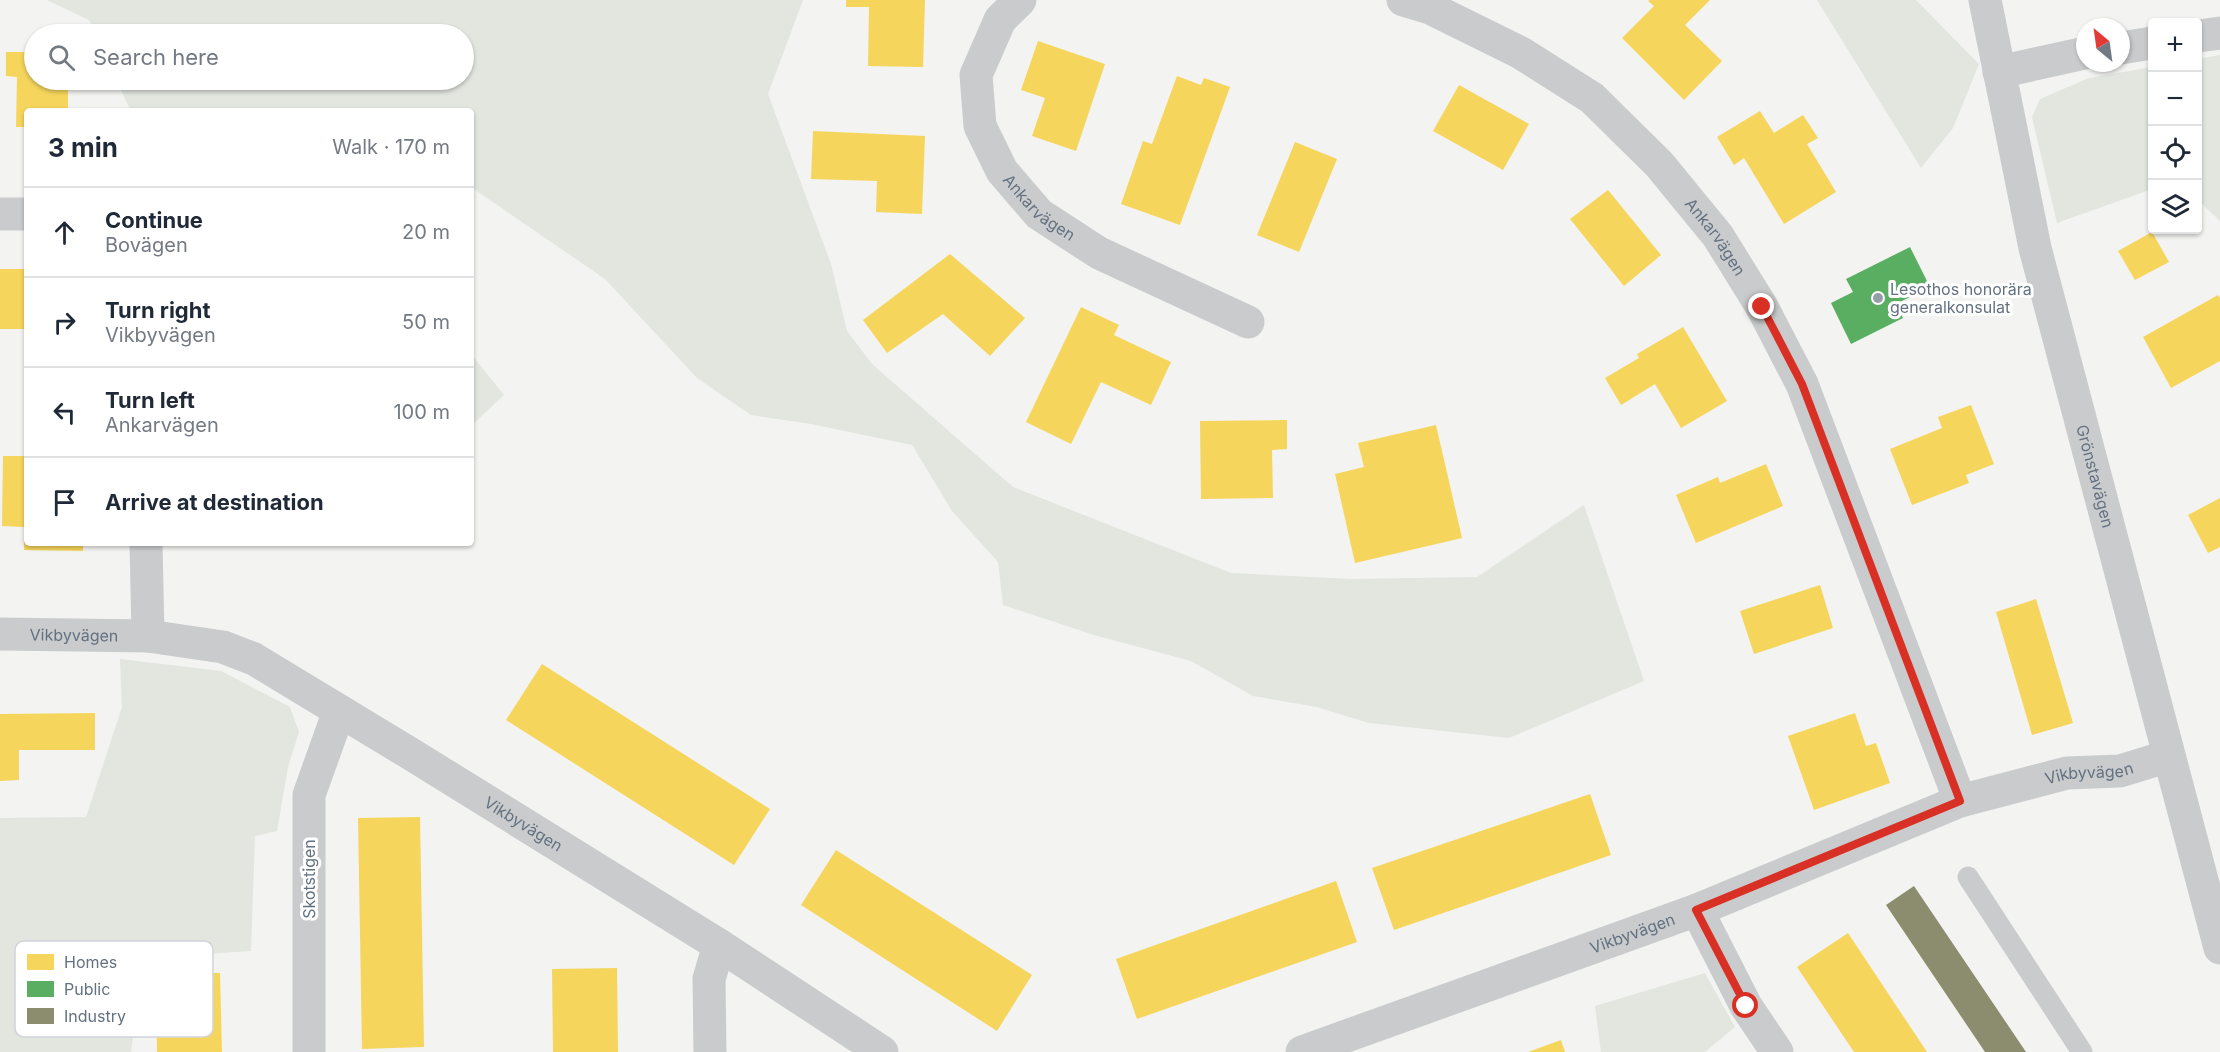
<!DOCTYPE html>
<html lang="en">
<head>
<meta charset="utf-8">
<style>
	:root { --surface:#fff; --page:#f2f2f3; --text:#1f2937; --muted:#747a83; --line:#e0e1e3 }
	body { margin:0; font-family:Inter,sans-serif; background:var(--page); color:var(--text) }
	.controls { position:absolute; right:18px; top:18px; display:grid; overflow:hidden; border-radius:6px; box-shadow:0 2px 4px #0004 }
	.controls button { width:54px; height:54px; display:grid; place-items:center; padding:0; border:0; border-bottom:2px solid var(--line); background:var(--surface); color:var(--text); font:30px sans-serif }
	.compass { position:absolute; left:2076px; top:18px; width:54px; height:54px; border-radius:50%; background:var(--surface); box-shadow:0 2px 4px #0004; rotate:331deg }
	.stop { position:absolute; width:18px; height:18px; margin:-14px; border:4px solid #d93025; border-radius:50%; background:#fff }
	.stop.end { background:#d93025; border-color:#fff; box-shadow:0 2px 6px #0008 }
	.list { margin:0; padding:0; list-style:none }
	h2 { display:flex; justify-content:space-between; align-items:center; height:78px; margin:0; padding:0 24px; font-size:26px }
	h2 small { font-size:20px; font-weight:400; color:var(--muted) }
	.list li { display:grid; grid-template-columns:39px 1fr auto; gap:18px; align-items:center; box-sizing:border-box; height:90px; padding:0 24px; border-top:2px solid var(--line) }
	.list b { display:block; font-size:22px; white-space:nowrap }
	.list p { margin:0; font-size:20px; white-space:nowrap; color:var(--muted) }
	.list em { font-size:20px; font-style:normal; color:var(--muted) }
	.icon { flex:none; width:33px; height:33px; fill:none; stroke:currentColor; stroke-width:2; stroke-linecap:round; stroke-linejoin:round }
	.map { position:relative; flex:none; width:2220px; height:1052px; overflow:hidden }
	.search { position:absolute; background:var(--surface); box-shadow:0 2px 4px #0004; left:24px; top:24px; width:450px; height:66px; display:flex; align-items:center; gap:15px; box-sizing:border-box; padding:0 21px; border-radius:33px; color:var(--muted); font-size:22px }
	.panel { position:absolute; background:var(--surface); box-shadow:0 2px 4px #0004; left:24px; top:108px; width:450px; height:438px; border-radius:6px }
	.map>svg:first-child { display:block }
	.green { fill:#e2e6df }
	.homes { fill:#f6d55c }
	.public { fill:#5aae61 }
	.industry { fill:#8c8c6e }
	.lines { fill:none; stroke-linecap:round; stroke-linejoin:round }
	.service { stroke:#cacbcc; stroke-width:21 }
	.minor { stroke:#cacbcc; stroke-width:33 }
	.route { stroke:#d93025; stroke-width:8 }
	.poi-dot { fill:#959ea8; stroke:#fff; stroke-width:2 }
	.labels { text-anchor:middle; dominant-baseline:central; stroke-width:6; stroke-linejoin:round; paint-order:stroke }
	.street-label { font-size:16px; fill:#637181; stroke:#fff }
	.poi-label { font-size:16px; fill:#637181; stroke:#fff; text-anchor:start }
	.key { fill:#fff; stroke:#d0d4d9; stroke-width:1.5 }
	.key-label { font-size:16px; fill:#637181 }
</style>
</head>
<body>
<div class="map">
<svg width="2220" height="1052" viewBox="0 0 2220 1052">
	<rect width="100%" height="100%" fill="#f3f3f1"/>
	<path class="green" d="M47,0H803L768,94L831,264L847,331L872,364L1013,487L1231,573L1351,579L1477,577L1584,505L1644,681L1509,738L1369,723L1317,707L1253,696L1191,661L1094,635L1003,605L998,562L952,511L912,445L811,424L751,415L697,378L605,279L471,187V111H131L116,80H464V34H96L89,20Z
		M1817,0H1916L1979,64L1953,128L1921,168Z
		M2220,55V221L2198,200V59Z
		M2152,67V189L2057,223L2032,117L2040,99L2089,78Z
		M471,354L504,395L471,426Z
		M120,659L221,671L290,707L299,732L288,767L277,831L255,836L251,951L144,958L131,1052H0V818L86,817L122,707Z
		M1705,973L1735,1027L1705,1052H1601L1595,1006Z"/>
	<path class="homes" d="M846,0H925L923,67L868,66L869,7H846Z
		M1650,0H1710L1685,25L1722,61L1684,100L1622,38L1654,6L1648,1Z
		M1038,41L1105,64L1076,151L1032,136L1045,98L1021,90Z
		M6,52H34V80H68V111H27V127H16L17,77L6,76Z
		M1177,76L1201,85L1204,78L1230,87L1180,225L1121,204L1143,141L1152,144Z
		M1459,85L1529,124L1503,170L1433,131Z
		M1760,111L1774,133L1803,115L1818,138L1807,144L1836,192L1784,224L1744,158L1734,165L1717,137Z
		M813,131L925,136L922,214L876,212L877,181L811,179Z
		M1295,142L1337,159L1299,252L1257,235Z
		M1608,190L1661,255L1624,286L1570,219Z
		M2152,232L2169,262L2135,280L2118,251Z
		M950,254L1025,318L990,356L943,314L887,353L863,320Z
		M0,269H27V329H0Z
		M2218,295L2220,298V361L2171,388L2143,337Z
		M1081,307L1119,325L1114,335L1171,362L1151,405L1101,382L1071,444L1026,422Z
		M1683,327L1727,401L1681,428L1655,384L1621,405L1605,378L1639,358L1637,354Z
		M1971,405L1994,464L1966,475L1969,483L1912,505L1890,449L1942,428L1938,417Z
		M1287,420V449L1272,450L1273,498L1201,499L1200,421Z
		M1436,425L1462,538L1355,563L1335,474L1364,467L1358,443Z
		M3,456H27V543H83V551L24,550V527L2,526Z
		M1766,464L1783,506L1696,543L1676,495L1718,477L1720,483Z
		M2220,498V547L2208,553L2188,515Z
		M1820,585L1833,628L1754,654L1740,611Z
		M2036,599L2073,723L2032,735L1996,612Z
		M542,664L770,809L734,865L506,720Z
		M95,713V750H19V780L0,781V714Z
		M1855,713L1866,746L1876,743L1890,783L1814,810L1788,736Z
		M1590,794L1611,855L1394,930L1372,868Z
		M420,817L424,1047L362,1049L358,818Z
		M836,850L1032,975L997,1031L801,905Z
		M1336,881L1357,942L1137,1019L1116,959Z
		M1848,933L1927,1052H1854L1797,967Z
		M617,968L618,1052H553L552,969Z
		M156,973H220L222,1052H157Z
		M1561,1040L1565,1052H1528Z"/>
	<path class="public" d="M1910,247L1930,287L1896,304L1903,318L1851,344L1831,303L1853,292L1846,279Z"/>
	<path class="industry" d="M1914,886L2026,1052H1985L1886,905Z"/>
	<g class="lines">
		<path class="service" d="M1968,877L2082,1052"/>
		<g class="minor">
			<path id="s1" d="M1020,0L1000,20L976,75L980,126L1002,171L1039,214L1099,253L1248,322"/>
			<path id="s2" d="M1403,0L1430,8L1521,53L1592,98L1659,164L1718,236L1762,307L1802,384L1960,801"/>
			<path id="s3" d="M1985,0L2035,248L2220,948"/>
			<path d="M2198,36L2220,33"/>
			<path d="M2121,48L2152,43"/>
			<path d="M1999,72L2085,53"/>
			<path d="M0,214H27"/>
			<path d="M146,543L148,636"/>
			<path id="s4" d="M0,634L148,636L223,647L254,659L406,751L719,945L882,1052"/>
			<path d="M1697,910L1746,1006L1777,1052"/>
			<path d="M309,1052V795L339,711"/>
			<path d="M710,1052L709,979L719,945"/>
			<path id="s5" d="M1302,1052L1697,910L1960,801L2067,773L2120,771L2169,756"/>
		</g>
	</g>
	<g class="lines">
		<path class="route" d="M1746,1006L1696,910L1960,801L1802,384L1762,307"/>
	</g>
	<circle class="poi-dot" cx="1878" cy="298" r="6"/>
	<g class="labels">
		<g class="street-label">
			<text stroke="none"><textPath href="#s1" startOffset="242">Ankarvägen</textPath></text>
			<text stroke="none"><textPath href="#s2" startOffset="400">Ankarvägen</textPath></text>
			<text stroke="none"><textPath href="#s3" startOffset="489">Grönstavägen</textPath></text>
			<text stroke="none"><textPath href="#s4" startOffset="74">Vikbyvägen</textPath></text>
			<text stroke="none"><textPath href="#s5" startOffset="837">Vikbyvägen</textPath></text>
			<text stroke="none"><textPath href="#s4" startOffset="573">Vikbyvägen</textPath></text>
			<text transform="translate(309 879) rotate(-90)">Skotstigen</text>
			<text stroke="none"><textPath href="#s5" startOffset="351">Vikbyvägen</textPath></text>
		</g>
		<g class="poi-label">
			<text x="1890" y="289">Lesothos honorära<tspan x="1890" dy="18">generalkonsulat</tspan></text>
		</g>
	</g>
	<rect x="15" y="941" width="198" height="96" rx="9" class="key"/>
	<rect x="27" y="954" width="27" height="16" fill="#f6d55c"/>
	<rect x="27" y="981" width="27" height="16" fill="#5aae61"/>
	<rect x="27" y="1008" width="27" height="16" fill="#8c8c6e"/>
	<g class="key-label">
		<text x="64" y="968">Homes</text>
		<text x="64" y="995">Public</text>
		<text x="64" y="1022">Industry</text>
	</g>
</svg>
<div class="controls">
<button>+</button>
<button>−</button>
<button><svg class="icon" aria-label="locate" viewBox="0 0 24 24"><circle cx="12" cy="12" r="6"/><path d="M12 2v4M12 18v4M2 12h4M18 12h4"/></svg></button>
<button><svg class="icon" aria-label="layers" viewBox="0 0 24 24"><path d="M12 4l9 5-9 5-9-5zM3 14l9 5 9-5"/></svg></button>
</div>
<svg class="compass" viewBox="-18 -18 36 36"><path d="M0-13l5 13h-10z" fill="#e53935"/><path d="M0 13l5-13h-10z" fill="#747a83"/></svg>
<div class="stop" style="left:1746px;top:1006px"></div>
<div class="stop end" style="left:1762px;top:307px"></div>
<div class="search"><svg class="icon" aria-label="search" viewBox="0 0 24 24"><circle cx="10" cy="10" r="6"/><path d="M15 15l6 6"/></svg>Search here</div>
<section class="panel">
<h2>3 min<small>Walk · 170 m</small></h2>
<ul class="list">
<li><svg class="icon" aria-label="ahead" viewBox="0 0 24 24"><path d="M12 20V5M6 11l6-6 6 6"/></svg><div><b>Continue</b><p>Bovägen</p></div><em>20 m</em></li>
<li><svg class="icon" aria-label="right" viewBox="0 0 24 24"><path d="M7 20v-9h11M14 6l5 5-5 5"/></svg><div><b>Turn right</b><p>Vikbyvägen</p></div><em>50 m</em></li>
<li><svg class="icon" aria-label="left" viewBox="0 0 24 24"><path d="M17 20v-9H6M10 6l-5 5 5 5"/></svg><div><b>Turn left</b><p>Ankarvägen</p></div><em>100 m</em></li>
<li><svg class="icon" aria-label="arrive" viewBox="0 0 24 24"><path d="M6 21V4h12l-3 4 3 4H6"/></svg><div><b>Arrive at destination</b></div></li>
</ul>
</section>
</div>
</body>
</html>
